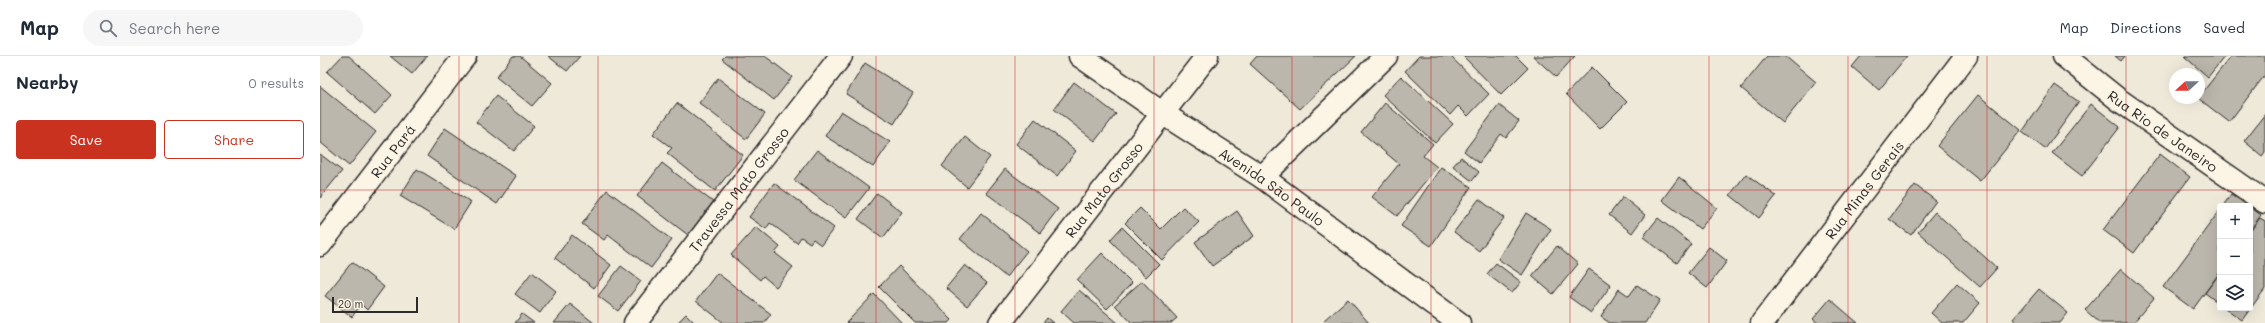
<!DOCTYPE html>
<html lang="en">
<head>
<meta charset="utf-8">
<style>
	:root { --surface:#fff; --page:#f6f6f7; --text:#1f2937; --muted:#747a83; --line:#e0e1e3; --accent:#c8321e }
	body { margin:0; font-family:Mali,sans-serif; background:var(--page); color:var(--text) }
	.controls { position:absolute; right:12px; bottom:12px; display:grid; overflow:hidden; border-radius:4px; box-shadow:0 4px 16px #0002 }
	.controls button { width:36px; height:36px; display:grid; place-items:center; padding:0; border:0; border-bottom:1px solid var(--line); background:var(--surface); color:var(--text); font:20px sans-serif }
	.compass { position:absolute; left:1849px; top:12px; width:36px; height:36px; border-radius:50%; background:var(--surface); box-shadow:0 4px 16px #0002; rotate:249deg }
	.scale { position:absolute; left:12px; bottom:10px; width:86px; box-sizing:border-box; padding-left:4px; border:2px solid #2b2b2b; border-top:0; font-size:11px; line-height:14px; white-space:nowrap; color:#2b2b2b; -webkit-text-stroke:3px #fcf5e5; paint-order:stroke }
	.list { margin:0; padding:0; list-style:none }
	h2 { display:flex; justify-content:space-between; align-items:center; height:52px; margin:0; padding:0 16px; font-size:17px }
	h2 small { font-size:13px; font-weight:400; color:var(--muted) }
	.actions { display:flex; gap:8px; padding:12px 16px }
	.actions a { flex:1; padding:9px 0; border:1px solid var(--accent); border-radius:4px; text-align:center; font-size:14px; color:var(--accent) }
	.actions .main { background:var(--accent); color:#fff }
	.icon { flex:none; width:22px; height:22px; fill:none; stroke:currentColor; stroke-width:2; stroke-linecap:round; stroke-linejoin:round }
	.map { position:relative; flex:none; width:1945px; height:267px; overflow:hidden }
	header { display:flex; align-items:center; gap:24px; box-sizing:border-box; height:56px; padding:0 20px; background:var(--surface); border-bottom:1px solid var(--line) }
	header strong { font-size:19px }
	nav { display:flex; gap:22px; margin-inline-start:auto; font-size:14px }
	.search { width:280px; height:36px; background:var(--page); display:flex; align-items:center; gap:10px; box-sizing:border-box; padding:0 14px; border-radius:22px; color:var(--muted); font-size:15px }
	main { display:flex }
	aside { flex:1; background:var(--surface) }
	.map>svg:first-child { display:block }
	.building { fill:#bcb7ac; stroke:#2b2b2b }
	.lines { fill:none; stroke-linecap:round; stroke-linejoin:round }
	.street-casing { stroke:#2b2b2b; stroke-width:25 }
	.secondary-casing { stroke:#2b2b2b; stroke-width:25 }
	.street { stroke:#fcf5e5; stroke-width:22 }
	.secondary { stroke:#fcf5e5; stroke-width:22 }
	.grid { fill:none; stroke:#d62828; stroke-width:1; stroke-opacity:0.55 }
	.labels { text-anchor:middle; dominant-baseline:central; stroke-width:3; stroke-linejoin:round; paint-order:stroke }
	.street-label { font-size:14px; fill:#2b2b2b; stroke:#fcf5e5 }
</style>
</head>
<body>
<header>
<strong>Map</strong>
<div class="search"><svg class="icon" aria-label="search" viewBox="0 0 24 24"><circle cx="10" cy="10" r="6"/><path d="M15 15l6 6"/></svg>Search here</div>
<nav><a>Map</a><a>Directions</a><a>Saved</a></nav>
</header>
<main>
<aside>
<h2>Nearby<small>0 results</small></h2>
<ul class="list">
</ul>
<div class="actions"><a class="main">Save</a><a>Share</a></div>
</aside>
<div class="map">
<svg width="1945" height="267" viewBox="0 0 1945 267">
	<rect width="100%" height="100%" fill="#efe9da"/>
	<filter id="ink" filterUnits="userSpaceOnUse"><feTurbulence type="fractalNoise" baseFrequency=".025" numOctaves="2"/><feDisplacementMap in="SourceGraphic" scale="8" xChannelSelector="R" yChannelSelector="G"/><feConvolveMatrix kernelMatrix="1 2 1 2 8 2 1 2 1" color-interpolation-filters="sRGB"/></filter>
	<g filter="url(#ink)">
		<path class="building" d="M22,0H29L72,39L55,58L7,16Z
			M70,0H107L92,18Z
			M193,0H200L232,27L212,50L176,21Z
			M228,0H260L247,15Z
			M405,0H445L472,21L454,44L402,3Z
			M937,0H1036L980,53L930,8Z
			M1099,0H1130L1169,38L1148,60L1138,50L1130,59L1085,15Z
			M1143,0H1196L1208,12L1181,39Z
			M1213,0H1255L1236,21Z
			M1447,0H1465L1496,26L1463,67L1421,32Z
			M1541,0H1587L1559,34L1532,11Z
			M1795,0H1805L1801,5Z
			M1866,0H1905L1888,21L1865,1Z
			M1911,0H1945V19L1909,66L1878,42Z
			M545,7L593,37L574,68L526,38Z
			M1272,11L1307,46L1280,73L1246,38Z
			M1081,20L1133,68L1115,87L1063,39Z
			M398,22L445,58L426,83L379,47Z
			M754,26L796,58L775,85L734,53Z
			M1735,29L1759,46L1725,93L1702,76Z
			M0,30L56,76L29,110L0,86Z
			M1658,39L1701,74L1660,125L1617,90Z
			M176,40L214,70L194,95L156,66Z
			M357,47L423,99L395,135L347,97L352,92L333,78Z
			M1065,47L1113,88L1103,100L1117,111L1077,160L1052,141L1079,108L1041,76Z
			M1771,48L1800,71L1762,120L1732,97Z
			M1179,49L1199,65L1186,82L1181,78L1159,107L1144,95Z
			M521,55L570,86L553,111L505,80Z
			M1945,58V96L1942,100L1924,85Z
			M715,63L756,95L737,120L696,88Z
			M125,72L196,120L177,148L107,100Z
			M645,81L670,101L647,131L622,110Z
			M497,94L549,132L526,162L474,124Z
			M0,98L22,115L0,142Z
			M1840,98L1870,121L1814,197L1783,174Z
			M1141,101L1159,116L1152,125L1133,110Z
			M342,107L393,146L368,179L317,140Z
			M1121,111L1151,131L1111,190L1081,170Z
			M97,113L151,146L134,173L80,140Z
			M685,113L738,153L720,177L666,137Z
			M1426,118L1456,140L1439,162L1410,139Z
			M1359,121L1397,152L1380,173L1342,144Z
			M454,127L514,172L501,189L493,183L490,187L481,181L477,187L450,167L446,173L429,161Z
			M1595,129L1616,145L1591,179L1569,163Z
			M287,134L352,184L331,212L288,179L284,184L262,168Z
			M557,137L582,156L563,182L538,163Z
			M1911,138L1928,150H1903Z
			M1303,141L1325,159L1312,177L1289,159Z
			M1159,143L1184,162L1159,195L1134,176Z
			M863,151L879,166L842,204L805,167L820,152L841,173Z
			M1930,151L1941,159L1930,174Z
			M1900,154V216L1873,253L1843,231Z
			M917,155L934,180L892,210L875,186Z
			M1615,156L1677,212L1660,231L1598,176Z
			M661,157L707,195L686,221L640,183Z
			M1206,157L1231,173L1202,219L1178,203Z
			M1338,162L1371,188L1357,207L1323,181Z
			M1940,162L1945,165V233L1922,264L1905,252H1930V176Z
			M436,171L460,191L455,197L473,211L456,231L443,220L440,224L411,199Z
			M802,171L839,208L826,221L790,184Z
			M252,179L291,209L274,232L235,202Z
			M1237,190L1258,208L1233,238L1212,220Z
			M1389,191L1407,205L1387,232L1368,217Z
			M782,197L812,227L787,253L757,224Z
			M32,206L64,231L47,254L41,248L32,261L5,240Z
			M1176,207L1201,226L1192,237L1167,218Z
			M645,209L667,227L647,250L626,232Z
			M301,210L321,225L298,255L278,240Z
			M579,210L632,264L629,267H595L559,231Z
			M1269,213L1291,229L1271,257L1249,241Z
			M1801,213L1834,242L1813,267H1780L1765,254Z
			M212,216L236,235L220,257L195,238Z
			M397,217L451,258L444,267H404L376,245Z
			M1900,217V248L1885,237Z
			M822,225L857,262L851,267H812L795,249Z
			M1637,227L1660,247L1643,267H1622L1611,257Z
			M1317,229L1340,244L1325,267H1290L1281,261L1299,233L1309,240Z
			M1719,233L1748,257L1740,267H1697L1693,263Z
			M759,234L798,267H754L741,255Z
			M554,238L582,267H526Z
			M1028,243L1049,267H1007L1004,264Z
			M1510,243L1538,267H1498L1493,263Z
			M250,248L274,267H234Z
			M202,258L214,267H195Z
			M366,258L375,267H357Z
			M727,262L733,267H723Z"/>
		<g class="lines">
			<g class="street-casing">
				<g id="street">
					<path id="s1" d="M760,0L842,57L942,121L1139,267"/>
					<path id="s2" d="M1744,0L1799,44L1945,146"/>
					<path d="M942,121L1066,0"/>
					<path id="s3" d="M0,189L145,0"/>
					<path id="s4" d="M315,267L521,0"/>
					<path id="s5" d="M1442,267L1646,0"/>
				</g>
			</g>
			<g class="secondary-casing">
				<g id="secondary">
					<path id="s6" d="M680,267L887,0"/>
				</g>
			</g>
			<use href="#street" class="street"/>
			<use href="#secondary" class="secondary"/>
		</g>
	</g>
	<path class="grid" d="M139,0V267M278,0V267M417,0V267M556,0V267M695,0V267M834,0V267M972,0V267M1111,0V267M1250,0V267M1389,0V267M1528,0V267M1667,0V267M1806,0V267M0,134H1945"/>
	<g class="labels">
		<g class="street-label">
			<text stroke="none"><textPath href="#s2" startOffset="124">Rua Rio de Janeiro</textPath></text>
			<text stroke="none"><textPath href="#s3" startOffset="119">Rua Pará</textPath></text>
			<text stroke="none"><textPath href="#s1" startOffset="232">Avenida São Paulo</textPath></text>
			<text stroke="none"><textPath href="#s6" startOffset="169">Rua Mato Grosso</textPath></text>
			<text stroke="none"><textPath href="#s4" startOffset="169">Travessa Mato Grosso</textPath></text>
			<text stroke="none"><textPath href="#s5" startOffset="168">Rua Minas Gerais</textPath></text>
		</g>
	</g>
</svg>
<div class="controls">
<button>+</button>
<button>−</button>
<button><svg class="icon" aria-label="layers" viewBox="0 0 24 24"><path d="M12 4l9 5-9 5-9-5zM3 14l9 5 9-5"/></svg></button>
</div>
<svg class="compass" viewBox="-18 -18 36 36"><path d="M0-13l5 13h-10z" fill="#e53935"/><path d="M0 13l5-13h-10z" fill="#747a83"/></svg>
<div class="scale">20 m</div>
</div>
</main>
</body>
</html>
